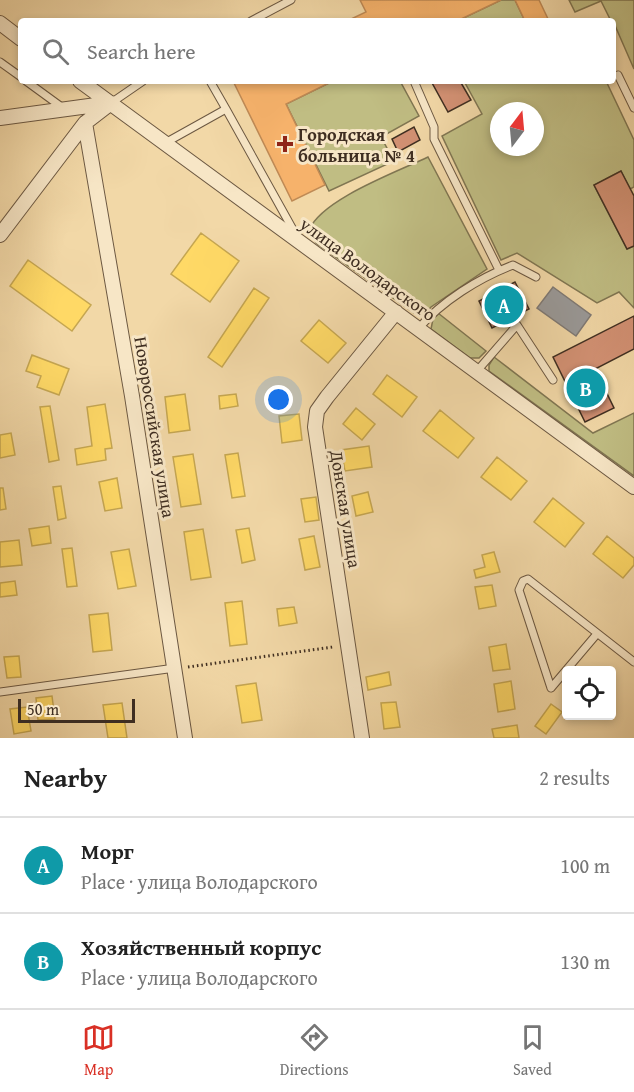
<!DOCTYPE html>
<html lang="en">
<head>
<meta charset="utf-8">
<style>
	:root { --surface:#fff; --page:#f6f6f6; --text:#222; --muted:#767676; --line:#e0e0e0; --accent:#d93025 }
	body { margin:0; font-family:"Gentium Book Plus",serif; background:var(--page); color:var(--text) }
	.controls { position:absolute; right:18px; bottom:18px; display:grid; overflow:hidden; border-radius:6px; box-shadow:0 3px 9px #0003 }
	.controls button { width:54px; height:54px; display:grid; place-items:center; padding:0; border:0; border-bottom:2px solid var(--line); background:var(--surface); color:var(--text); font:30px sans-serif }
	.compass { position:absolute; left:490px; top:102px; width:54px; height:54px; border-radius:50%; background:var(--surface); box-shadow:0 3px 9px #0003; rotate:16deg }
	.scale { position:absolute; left:18px; bottom:15px; width:117px; box-sizing:border-box; padding-left:6px; border:3px solid #3f2e21; border-top:0; font-size:16px; line-height:21px; white-space:nowrap; color:#3f2e21; -webkit-text-stroke:4px #f7e6c6; paint-order:stroke }
	.you { position:absolute; left:279px; top:400px; width:21px; height:21px; margin:-15px; border:4px solid #fff; border-radius:50%; background:#1a73e8; box-shadow:0 0 0 9px #1a73e833 }
	.badge { display:grid; place-items:center; width:39px; height:39px; border-radius:50%; background:var(--accent); color:#fff; font-size:20px; font-weight:700 }
	.pin { position:absolute; translate:-50% -50%; border:3px solid #fff; box-shadow:0 2px 6px #0006 }
	.list { margin:0; padding:0; list-style:none }
	h2 { display:flex; justify-content:space-between; align-items:center; height:78px; margin:0; padding:0 24px; font-size:26px }
	h2 small { font-size:20px; font-weight:400; color:var(--muted) }
	.list li { display:grid; grid-template-columns:39px 1fr auto; gap:18px; align-items:center; box-sizing:border-box; height:96px; padding:0 24px; border-top:2px solid var(--line) }
	.list b { display:block; font-size:22px; white-space:nowrap }
	.list p { margin:0; font-size:20px; white-space:nowrap; color:var(--muted) }
	.list em { font-size:20px; font-style:normal; color:var(--muted) }
	.icon { flex:none; width:33px; height:33px; fill:none; stroke:currentColor; stroke-width:2; stroke-linecap:round; stroke-linejoin:round }
	.map { position:relative; flex:none; width:634px; height:738px; overflow:hidden }
	.search { position:absolute; background:var(--surface); box-shadow:0 3px 9px #0003; left:18px; right:18px; top:18px; height:66px; display:flex; align-items:center; gap:15px; box-sizing:border-box; padding:0 21px; border-radius:6px; color:var(--muted); font-size:22px }
	.sheet { height:270px; background:var(--surface) }
	nav { display:flex; justify-content:space-around; align-items:center; box-sizing:border-box; height:84px; border-top:2px solid var(--line); background:var(--surface); font-size:16px; color:var(--muted) }
	nav a { display:grid; justify-items:center; gap:3px }
	nav .on { color:var(--accent) }
	.map>svg:first-child { display:block }
	.green { fill:#c0bd83; stroke:#807652; stroke-width:1.5; fill-rule:evenodd }
	.homes { fill:#ffd966; stroke:#c5a651; stroke-width:1.5 }
	.health { fill:#f6b26b; stroke:#bf8a55; stroke-width:1.5 }
	.industry { fill:#999; stroke:#7e7975; stroke-width:1.5 }
	.building { fill:#d39174; stroke:#3f2e21; stroke-width:1.5 }
	.lines { fill:none; stroke-linecap:round; stroke-linejoin:round }
	.service-casing { stroke:#6c5842; stroke-width:9 }
	.minor-casing { stroke:#6c5842; stroke-width:16 }
	.path { stroke:#3f2e21; stroke-width:3; stroke-dasharray:1.5 3; stroke-linecap:butt }
	.service { stroke:#f7e6c6; stroke-width:7 }
	.minor { stroke:#f7e6c6; stroke-width:14 }
	.poi-dot { fill:#8f2418; stroke:#f7e6c6; stroke-width:2 }
	.labels { text-anchor:middle; dominant-baseline:central; stroke-width:6; stroke-linejoin:round; paint-order:stroke }
	.poi-label { font-size:18px; font-weight:bold; fill:#3f2e21; stroke:#f7e6c6; text-anchor:start }
	.street-label { font-size:18px; fill:#3f2e21; stroke:#f7e6c6 }
</style>
</head>
<body>
<div class="map">
<svg width="634" height="738" viewBox="0 0 634 738">
	<rect width="100%" height="100%" fill="#f2d8a7"/>
	<filter id="stains"><feTurbulence type="fractalNoise" baseFrequency=".00333" numOctaves="4"/><feColorMatrix values="0 0 0 0 .2 0 0 0 0 .09 0 0 0 0 .02 0 0 0 .5 -.17"/></filter>
	<radialGradient id="worn" r=".72"><stop offset=".6" stop-color="#630" stop-opacity="0"/><stop offset="1" stop-color="#630" stop-opacity=".3"/></radialGradient>
	<path class="green" d="M501,0H515L525,21H457Z
		M569,0H634V69L613,21H611L601,1L575,12Z
		M333,81H400L419,116L381,137L394,161L329,191L286,104Z
		M464,81H606L634,140V187L630,189L621,171L594,185L627,249L634,246V308L619,292L597,303L517,253L501,260L442,136L482,114ZM499,111H535V147H499Z
		M428,157L487,269L431,307L424,315L414,313L316,243L309,230C322,199 397,172 428,157Z
		M438,313L486,351L479,358H470L431,329L433,319Z
		M494,357L593,433L634,413V476L489,371V365Z"/>
	<path class="homes" d="M201,233L239,261L210,302L171,274Z
		M28,260L91,305L72,331L10,286Z
		M254,288L269,298L222,367L208,357Z
		M319,320L346,343L328,363L301,341Z
		M32,355L69,369L59,395L37,387L41,376L26,371Z
		M387,375L417,397L402,417L373,394Z
		M185,394L190,430L169,433L165,397Z
		M236,394L238,406L220,409L219,396Z
		M105,404L112,448L105,449L106,460L77,465L75,449L92,446L87,407Z
		M50,406L59,460L49,462L40,407Z
		M356,408L375,424L362,440L343,424Z
		M440,410L474,438L458,458L423,431Z
		M299,414L302,440L282,443L279,416Z
		M11,433L15,455L0,458V435Z
		M369,446L372,467L345,471L341,450Z
		M238,453L245,496L232,498L225,455Z
		M193,454L201,504L181,507L173,457Z
		M497,457L527,481L511,500L481,477Z
		M117,478L122,508L105,511L99,482Z
		M61,486L66,518L58,520L53,487Z
		M0,488H3L6,509L0,510Z
		M368,492L373,512L356,516L352,496Z
		M316,497L319,520L305,522L301,499Z
		M553,498L584,523L565,547L534,522Z
		M49,526L51,543L32,546L29,529Z
		M249,528L255,560L242,563L236,530Z
		M203,529L211,577L191,580L184,532Z
		M314,536L320,567L305,570L299,539Z
		M607,536L634,558V565L623,578L593,554Z
		M19,540L22,565L0,567V542Z
		M72,548L77,586L67,587L62,549Z
		M129,549L136,586L118,589L111,552Z
		M494,552L500,572L476,578L474,570L485,567L482,555Z
		M15,581L17,595L0,597V583Z
		M492,585L496,606L479,609L475,587Z
		M242,601L247,644L230,646L225,603Z
		M294,607L297,623L279,626L277,609Z
		M108,613L112,650L93,652L89,615Z
		M506,644L510,669L493,671L489,647Z
		M19,656L21,677L7,678L4,657Z
		M389,672L391,685L368,690L366,677Z
		M511,681L515,709L498,712L494,684Z
		M256,683L262,720L242,723L236,686Z
		M52,696L55,719L38,720L36,698Z
		M396,702L400,727L384,729L381,703Z
		M122,703L127,738H108L103,705Z
		M551,704L562,712L546,734L535,726Z
		M27,707L31,731L14,734L10,709Z
		M517,725L519,738H494L492,729Z"/>
	<path class="health" d="M360,0H501L457,21H347L366,12Z
		M515,0H539L549,21H525Z
		M233,81H333L286,104L325,185L292,201Z"/>
	<path class="industry" d="M553,287L591,315L576,336L537,308Z"/>
	<path class="building" d="M431,81H460L471,100L448,112Z
		M414,127L420,140L398,152L392,139Z
		M621,171L634,196V246L627,249L594,185Z
		M515,282L529,309L492,328L479,301Z
		M634,316V349L595,369L614,408L585,422L553,357Z"/>
	<g class="lines">
		<g class="service-casing">
			<path id="service" d="M251,21L291,0
				M0,62L21,77
				M618,75L634,108
				M26,81L63,108
				M210,81L226,109
				M414,81L434,127V139L499,270
				M111,103L143,81
				M165,143L226,109L296,235
				M418,329C442,301 479,278 513,265L536,277
				M477,371L517,325L553,380
				M551,688L519,590L523,581L528,579L634,662
				M551,688L596,635
				M0,692L175,668"/>
		</g>
		<g class="minor-casing">
			<path id="minor" d="M0,23L21,39
				M80,81L634,487
				M0,118L111,103
				M85,123L132,396L185,738
				M0,235L85,123L111,103
				M362,738L315,427L317,411L327,397L396,312"/>
		</g>
		<path class="path" d="M188,667L333,647"/>
		<use href="#service" class="service"/>
		<use href="#minor" class="minor"/>
	</g>
	<path class="poi-dot" d="M282 135h6v6h6v6h-6v6h-6v-6h-6v-6h6z"/>
	<g class="labels">
		<g class="poi-label">
			<text x="298" y="134">Городская<tspan x="298" dy="21">больница № 4</tspan></text>
		</g>
		<g class="street-label">
			<text transform="translate(368 269) rotate(36)">улица Володарского</text>
			<text transform="translate(155 427) rotate(81)">Новороссийская улица</text>
			<text transform="translate(346 509) rotate(81)">Донская улица</text>
		</g>
	</g>
	<rect width="100%" height="100%" filter="url(#stains)"/>
	<rect width="100%" height="100%" fill="url(#worn)"/>
</svg>
<div class="controls">
<button><svg class="icon" aria-label="locate" viewBox="0 0 24 24"><circle cx="12" cy="12" r="6"/><path d="M12 2v4M12 18v4M2 12h4M18 12h4"/></svg></button>
</div>
<svg class="compass" viewBox="-18 -18 36 36"><path d="M0-13l5 13h-10z" fill="#e53935"/><path d="M0 13l5-13h-10z" fill="#767676"/></svg>
<div class="scale">50 m</div>
<div class="you"></div>
<div class="pin badge" style="left:504px;top:305px;background:#0f9aa8">A</div>
<div class="pin badge" style="left:586px;top:388px;background:#0f9aa8">B</div>
<div class="search"><svg class="icon" aria-label="search" viewBox="0 0 24 24"><circle cx="10" cy="10" r="6"/><path d="M15 15l6 6"/></svg>Search here</div>
</div>
<section class="sheet">
<h2>Nearby<small>2 results</small></h2>
<ul class="list">
<li><span class="badge" style="background:#0f9aa8">A</span><div><b>Морг</b><p>Place · улица Володарского</p></div><em>100 m</em></li>
<li><span class="badge" style="background:#0f9aa8">B</span><div><b>Хозяйственный корпус</b><p>Place · улица Володарского</p></div><em>130 m</em></li>
</ul>
</section>
<nav>
<a class="on"><svg class="icon" aria-label="map" viewBox="0 0 24 24"><path d="M3 6l6-2 6 2 6-2v14l-6 2-6-2-6 2zM9 4v14M15 6v14"/></svg>Map</a>
<a><svg class="icon" aria-label="directions" viewBox="0 0 24 24"><path d="M12 3l9 9-9 9-9-9zM9 14v-3h6M13 9l2 2-2 2"/></svg>Directions</a>
<a><svg class="icon" aria-label="saved" viewBox="0 0 24 24"><path d="M7 4h10v16l-5-4-5 4z"/></svg>Saved</a>
</nav>
</body>
</html>
